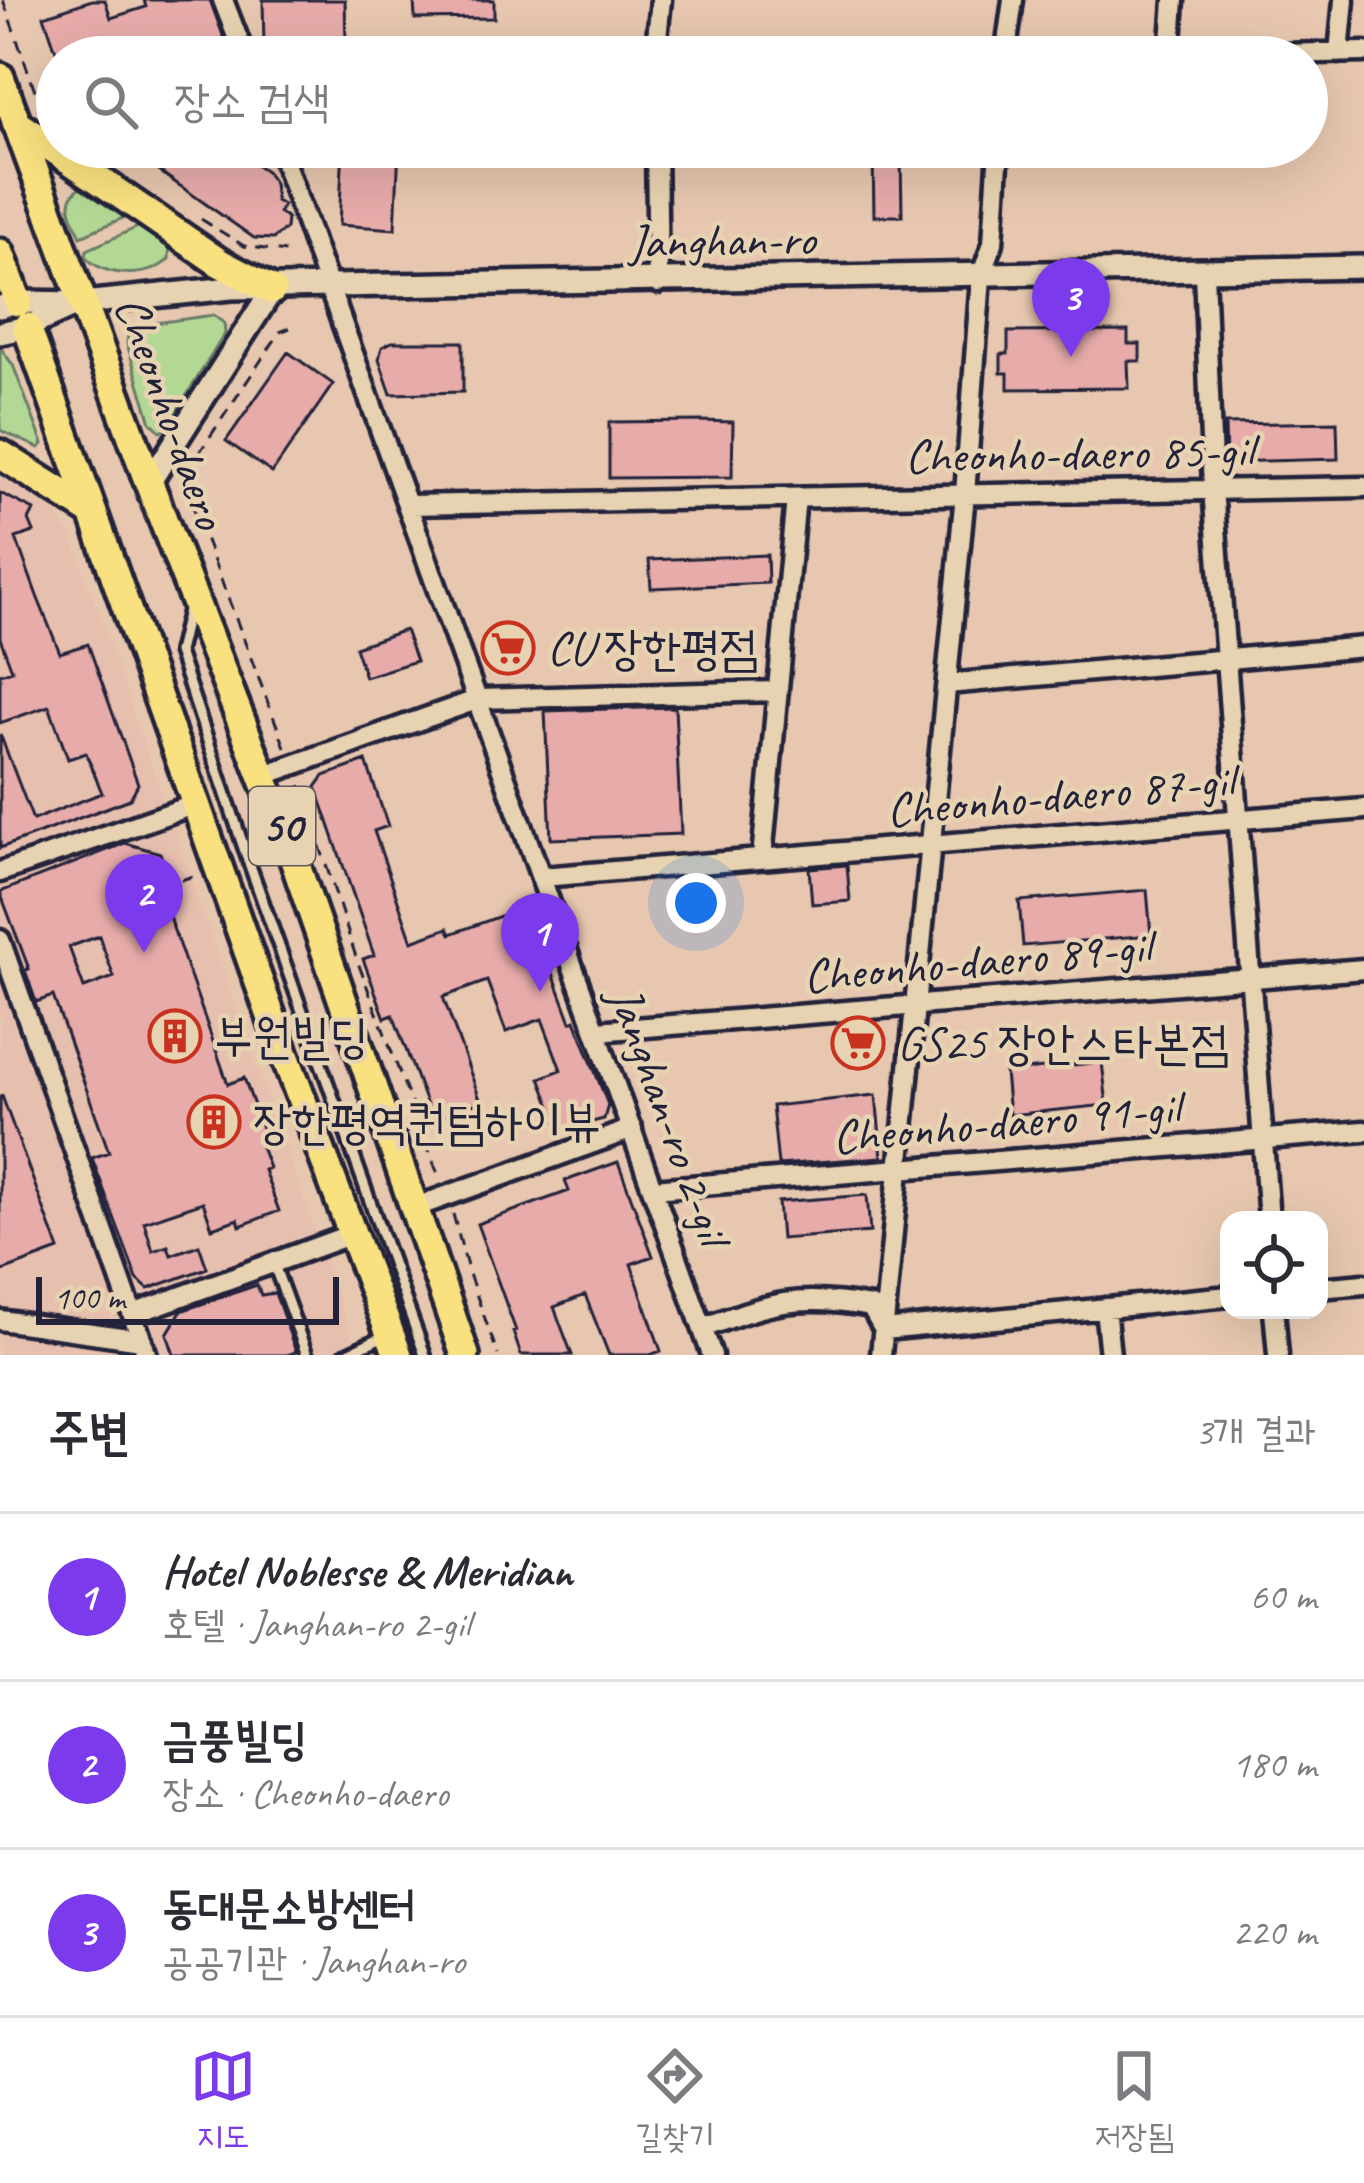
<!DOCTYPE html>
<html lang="ko">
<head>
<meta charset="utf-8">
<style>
	:root { --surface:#fff; --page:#f2f2f3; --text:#2b2b33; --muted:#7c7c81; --line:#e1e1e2; --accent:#7c3aed }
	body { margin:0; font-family:Caveat,"Poor Story",sans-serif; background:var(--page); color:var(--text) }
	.controls { position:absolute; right:36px; bottom:36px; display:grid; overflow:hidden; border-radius:24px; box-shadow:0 12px 48px #0002 }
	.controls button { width:108px; height:108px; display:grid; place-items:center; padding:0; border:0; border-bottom:3px solid var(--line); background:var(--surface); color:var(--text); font:60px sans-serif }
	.scale { position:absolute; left:36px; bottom:30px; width:303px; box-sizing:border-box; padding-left:12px; border:6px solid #22223b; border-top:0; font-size:33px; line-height:42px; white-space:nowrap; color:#22223b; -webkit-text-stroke:9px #e7d3b1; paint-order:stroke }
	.you { position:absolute; left:696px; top:903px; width:42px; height:42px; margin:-30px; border:9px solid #fff; border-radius:50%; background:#1a73e8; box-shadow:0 0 0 18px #1a73e833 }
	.badge { display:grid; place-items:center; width:78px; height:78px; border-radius:50%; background:var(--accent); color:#fff; font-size:39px; font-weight:700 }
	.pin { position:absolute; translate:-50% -99px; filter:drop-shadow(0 3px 6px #0008) }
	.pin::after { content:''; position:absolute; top:63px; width:42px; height:36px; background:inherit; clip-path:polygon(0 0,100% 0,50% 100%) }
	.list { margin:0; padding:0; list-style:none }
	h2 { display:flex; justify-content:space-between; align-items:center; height:156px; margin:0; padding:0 48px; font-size:51px }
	h2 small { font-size:39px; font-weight:400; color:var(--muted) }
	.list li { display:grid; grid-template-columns:78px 1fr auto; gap:36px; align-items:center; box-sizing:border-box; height:168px; padding:0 48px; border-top:3px solid var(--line) }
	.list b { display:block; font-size:45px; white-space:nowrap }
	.list p { margin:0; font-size:39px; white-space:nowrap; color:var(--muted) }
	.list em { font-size:39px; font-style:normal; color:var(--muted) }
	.icon { flex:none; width:66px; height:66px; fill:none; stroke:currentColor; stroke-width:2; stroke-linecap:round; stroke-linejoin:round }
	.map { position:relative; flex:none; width:1364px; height:1355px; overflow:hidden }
	.search { position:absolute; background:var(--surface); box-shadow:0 12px 48px #0002; left:36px; right:36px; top:36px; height:132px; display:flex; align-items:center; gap:30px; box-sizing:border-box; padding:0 42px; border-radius:66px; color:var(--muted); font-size:45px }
	.sheet { height:660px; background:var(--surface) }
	nav { display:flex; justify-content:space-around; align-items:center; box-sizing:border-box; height:168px; border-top:3px solid var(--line); background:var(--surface); font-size:33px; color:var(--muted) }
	nav a { display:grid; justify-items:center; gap:6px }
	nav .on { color:var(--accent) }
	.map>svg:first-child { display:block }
	.built { fill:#e7bfae }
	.green { fill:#b3d894; stroke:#6a7d68; stroke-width:3 }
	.building { fill:#e7acaa; stroke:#22223b; stroke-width:3; fill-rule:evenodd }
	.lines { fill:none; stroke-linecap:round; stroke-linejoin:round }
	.service-casing { stroke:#22223b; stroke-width:18 }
	.minor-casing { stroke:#22223b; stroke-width:27 }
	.tertiary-casing { stroke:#22223b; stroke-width:30 }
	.primary-casing { stroke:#22223b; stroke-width:36 }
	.path { stroke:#22223b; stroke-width:3; stroke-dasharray:12 9; stroke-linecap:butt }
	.service { stroke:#e7d3b1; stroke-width:9 }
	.minor { stroke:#e7d3b1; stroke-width:18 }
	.tertiary { stroke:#e7d3b1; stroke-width:21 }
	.primary { stroke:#fae180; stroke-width:27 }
	.labels { text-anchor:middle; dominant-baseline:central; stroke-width:9; stroke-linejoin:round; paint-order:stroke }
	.shield { fill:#e7d3b1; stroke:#5d575e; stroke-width:3 }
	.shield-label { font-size:45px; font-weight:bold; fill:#22223b }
	.street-label { font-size:48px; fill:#22223b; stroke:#e7d3b1 }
	.poi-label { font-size:48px; fill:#22223b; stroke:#e7d3b1; text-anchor:start }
</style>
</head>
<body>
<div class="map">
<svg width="1364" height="1355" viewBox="0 0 1364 1355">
	<rect width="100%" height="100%" fill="#e7c7af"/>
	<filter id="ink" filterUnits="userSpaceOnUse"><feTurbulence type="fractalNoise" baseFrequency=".00833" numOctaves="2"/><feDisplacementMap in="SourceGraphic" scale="24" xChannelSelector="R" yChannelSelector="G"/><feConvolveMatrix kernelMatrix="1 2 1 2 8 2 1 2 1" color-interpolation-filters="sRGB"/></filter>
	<g filter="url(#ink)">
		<path class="built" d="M0,476L47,503L71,535L358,1355H0Z"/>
		<path class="green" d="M83,185L128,216L81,236C71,216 61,199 83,185Z
			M145,224L170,240L169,259C150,279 104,278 86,257L87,250Z
			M213,315L224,323L225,333L166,429L160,431L151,422L127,344L128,334L141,325Z
			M0,347L13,365L43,444L39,448L0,430Z"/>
		<path class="building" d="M92,0H105L111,18L146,7L144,0H210L231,57H58L44,16Z
			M263,0H345L346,44L264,45Z
			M414,0H494V18L415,19Z
			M125,147H230L266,171L274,183L276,201L283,205L279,213L287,218L286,229L273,239L254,238Z
			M343,147H399L395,229L339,225Z
			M873,155H901L902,216H874Z
			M1128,331V344H1140V361H1128L1129,388L1008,389V373H1001V354H1008V332Z
			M392,342H463V392L391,394L379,359L382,347Z
			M288,352L333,384L272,473L226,441Z
			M700,421L733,422L732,477L609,478V422Z
			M1337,422L1338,459L1226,462L1225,424Z
			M0,493L34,510L29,520L34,532L16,538L37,596L60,653L88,644L138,784L130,799L0,848V734L33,820L102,793L86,753L68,759L49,706L0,723V674L12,670L0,638Z
			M767,555L768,583L651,588L649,560Z
			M405,630L416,661L365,677L355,647Z
			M675,707L681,834L551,839L545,711Z
			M366,761L388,826L374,831L412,941L448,928L451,934L528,906L571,1022L575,1020L608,1105L604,1119L560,1130L540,1078L561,1070L542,1019L506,1032L487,981L443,997L481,1102L432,1119L393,1015L385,1018L363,959L374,955L316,787L324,776Z
			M125,843L160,853L172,887L160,891L228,1084L244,1078L265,1136L258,1139L269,1168L264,1170L279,1211L240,1226L238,1219L212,1228L203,1202L144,1222L153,1251L168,1246L171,1255L199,1245L207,1268L148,1289L137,1279L92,1158L109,1152L53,996L36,1002L25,970L29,969L0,892ZM99,936L114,977L84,988L69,947Z
			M847,865L850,901L812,904L809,868Z
			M1147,890L1151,935L1023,946L1019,901Z
			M1102,1062L1107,1105L1009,1115L1005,1072Z
			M876,1095L882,1157L778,1165L772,1106Z
			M2,1096L59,1250L0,1272V1097Z
			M618,1162L653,1256L631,1264L661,1351L650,1355H609L585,1295L554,1307L572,1355H521L513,1332L516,1331L477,1224L569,1191L565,1181Z
			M867,1195L870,1232L781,1239L778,1202Z
			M257,1285L261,1295L275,1293L296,1352L287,1355H174L167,1334L181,1311Z"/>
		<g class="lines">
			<g class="service-casing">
				<path id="service" d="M189,606L178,652L247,857L425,1355
					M273,1262L307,1355
					M344,1355L388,1334"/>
			</g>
			<g class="minor-casing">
				<path id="minor" d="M223,0L245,57
					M1339,53L1344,0
					M655,57L661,0
					M1005,57L1013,0
					M1143,57L1364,52
					M1170,57L1174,0
					M279,147L712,1355
					M656,147L658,283
					M1204,272L1213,489L1269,1220
					M410,505L1364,487
					M947,684L1364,647
					M262,776L479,699L778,691
					M762,858L796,498
					M0,872L196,804
					M542,877L1364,809
					M0,940L147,1355
					M597,1031L1364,969
					M653,1189L1364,1131
					M416,1207L632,1129
					M1319,1288L1364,1284
					M1105,1308L1110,1355
					M1274,1310L1278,1355
					M133,1314L352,1234
					M0,1320L142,1340
					M703,1328C771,1302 798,1294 871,1307L884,1330L1229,1296
					M881,1355L965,494L981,277L993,243L999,147"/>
			</g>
			<g class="tertiary-casing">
				<path id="tertiary" d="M0,307L18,302L83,303L231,288L1364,267
					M0,333L27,327L71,307
					M149,483L272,290"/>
			</g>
			<g class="primary-casing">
				<path id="primary" d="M0,77L149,483L288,842L465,1355
					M16,123L220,263L272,290
					M0,253L18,302
					M27,327L283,1050L398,1355
					M0,454L93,513"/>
			</g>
			<path class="path" d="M3,0L38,99L57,119
				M201,219L244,246L285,252
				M285,747L184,483L189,468L280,332L290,328
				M300,785L357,960L439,1177
				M181,880L196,875
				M453,1214L469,1274L498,1355"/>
			<use href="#service" class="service"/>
			<use href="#minor" class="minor"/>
			<use href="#tertiary" class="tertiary"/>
			<use href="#primary" class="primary"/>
		</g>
	</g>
	<defs>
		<g id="supermarket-ring" transform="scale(2.7)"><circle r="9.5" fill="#e7d3b1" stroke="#c8321e" stroke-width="1.5"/><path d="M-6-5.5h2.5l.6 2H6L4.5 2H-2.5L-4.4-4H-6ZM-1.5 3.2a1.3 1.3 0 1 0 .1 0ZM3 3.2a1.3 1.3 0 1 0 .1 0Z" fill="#c8321e"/></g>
		<g id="building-ring" transform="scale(2.7)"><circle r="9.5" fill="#e7d3b1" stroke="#c8321e" stroke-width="1.5"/><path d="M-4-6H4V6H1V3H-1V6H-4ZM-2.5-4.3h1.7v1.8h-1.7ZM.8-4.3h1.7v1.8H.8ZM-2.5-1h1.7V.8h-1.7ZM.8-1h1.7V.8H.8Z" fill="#c8321e"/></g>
	</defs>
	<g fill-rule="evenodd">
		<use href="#supermarket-ring" x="508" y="648"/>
		<use href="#building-ring" x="175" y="1036"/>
		<use href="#supermarket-ring" x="858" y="1043"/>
		<use href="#building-ring" x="214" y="1122"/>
	</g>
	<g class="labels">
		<rect class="shield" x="249" y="787" width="66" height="78" rx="9"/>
		<g class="shield-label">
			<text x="282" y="826">50</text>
		</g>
		<g class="street-label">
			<text transform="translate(722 240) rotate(-1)">Janghan-ro</text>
			<text transform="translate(171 412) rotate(70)">Cheonho-daero</text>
			<text transform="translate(1079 453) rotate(-1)">Cheonho-daero 85-gil</text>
			<text transform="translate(1060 795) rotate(-5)">Cheonho-daero 87-gil</text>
			<text transform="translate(977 961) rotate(-5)">Cheonho-daero 89-gil</text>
			<text transform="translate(669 1115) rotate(70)">Janghan-ro 2-gil</text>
			<text transform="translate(1006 1122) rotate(-5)">Cheonho-daero 91-gil</text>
		</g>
		<g class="poi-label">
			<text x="547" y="648">CU 장한평점</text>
			<text x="214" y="1036">부원빌딩</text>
			<text x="897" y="1043">GS25 장안스타본점</text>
			<text x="253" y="1122">장한평역퀀텀하이뷰</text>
		</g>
	</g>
</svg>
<div class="controls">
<button><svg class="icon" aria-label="locate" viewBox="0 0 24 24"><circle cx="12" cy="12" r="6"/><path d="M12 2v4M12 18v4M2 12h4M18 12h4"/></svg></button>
</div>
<div class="scale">100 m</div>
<div class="you"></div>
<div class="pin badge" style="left:540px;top:992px">1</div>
<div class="pin badge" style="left:144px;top:953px">2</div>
<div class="pin badge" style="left:1071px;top:357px">3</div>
<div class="search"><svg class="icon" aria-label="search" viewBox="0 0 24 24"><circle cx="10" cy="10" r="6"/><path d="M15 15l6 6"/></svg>장소 검색</div>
</div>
<section class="sheet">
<h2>주변<small>3개 결과</small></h2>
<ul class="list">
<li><span class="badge">1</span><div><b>Hotel Noblesse &amp; Meridian</b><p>호텔 · Janghan-ro 2-gil</p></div><em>60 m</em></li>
<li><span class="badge">2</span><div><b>금풍빌딩</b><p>장소 · Cheonho-daero</p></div><em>180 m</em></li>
<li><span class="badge">3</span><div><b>동대문소방센터</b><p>공공기관 · Janghan-ro</p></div><em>220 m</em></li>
</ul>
</section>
<nav>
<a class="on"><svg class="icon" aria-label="map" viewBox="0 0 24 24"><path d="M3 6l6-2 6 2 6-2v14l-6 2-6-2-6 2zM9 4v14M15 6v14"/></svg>지도</a>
<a><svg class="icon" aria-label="directions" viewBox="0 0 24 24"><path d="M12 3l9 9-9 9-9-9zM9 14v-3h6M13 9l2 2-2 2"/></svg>길찾기</a>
<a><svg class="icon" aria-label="saved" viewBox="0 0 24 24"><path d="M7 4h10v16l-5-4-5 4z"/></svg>저장됨</a>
</nav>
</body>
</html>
